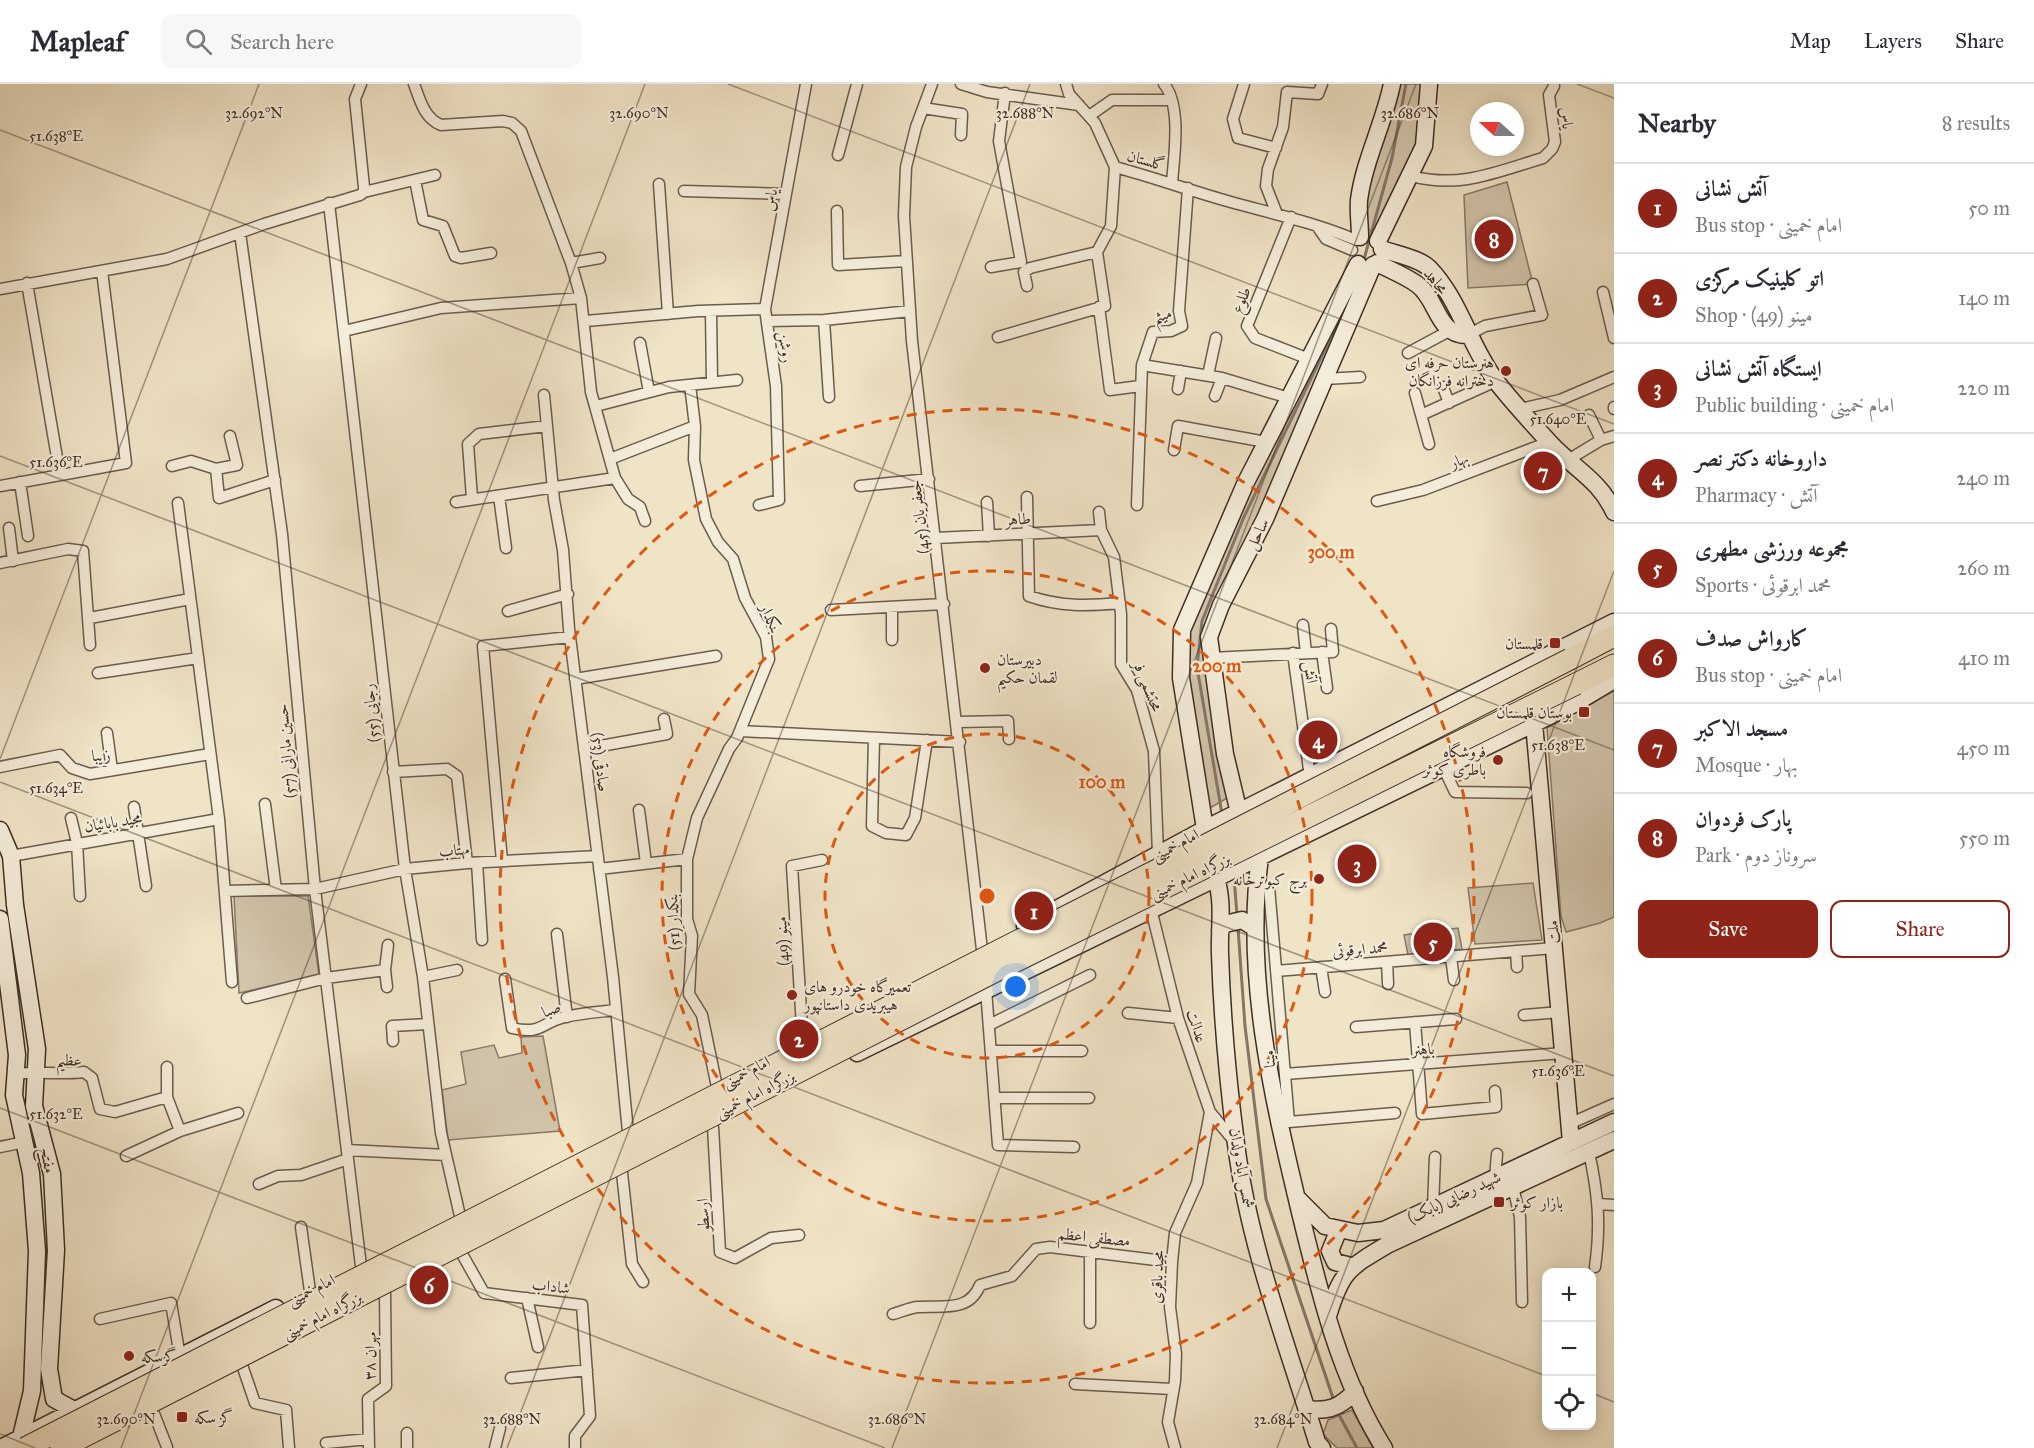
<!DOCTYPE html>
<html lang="en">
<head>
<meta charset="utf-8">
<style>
	:root { --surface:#fff; --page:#f7f7f7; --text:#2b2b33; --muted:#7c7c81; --line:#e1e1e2; --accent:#8f2418 }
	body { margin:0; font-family:"IM FELL Great Primer",Amiri,serif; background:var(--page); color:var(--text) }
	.controls { position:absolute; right:18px; bottom:18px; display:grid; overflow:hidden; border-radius:12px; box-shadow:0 3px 15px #0003 }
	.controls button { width:54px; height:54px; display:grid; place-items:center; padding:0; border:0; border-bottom:2px solid var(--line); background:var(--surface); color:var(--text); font:30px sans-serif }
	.compass { position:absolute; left:1470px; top:18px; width:54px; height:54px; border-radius:50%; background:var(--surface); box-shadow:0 3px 15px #0003; rotate:291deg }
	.you { position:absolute; left:1016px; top:903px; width:21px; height:21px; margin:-15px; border:4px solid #fff; border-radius:50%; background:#1a73e8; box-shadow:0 0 0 9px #1a73e833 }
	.badge { display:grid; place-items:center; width:39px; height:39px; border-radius:50%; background:var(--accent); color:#fff; font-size:20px; font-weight:700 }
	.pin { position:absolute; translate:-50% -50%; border:3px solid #fff; box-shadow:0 2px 6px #0006 }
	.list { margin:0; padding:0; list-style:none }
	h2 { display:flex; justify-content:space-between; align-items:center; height:78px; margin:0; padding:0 24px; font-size:26px }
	h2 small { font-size:20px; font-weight:400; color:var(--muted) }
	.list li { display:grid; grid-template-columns:39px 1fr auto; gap:18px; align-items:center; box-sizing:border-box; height:90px; padding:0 24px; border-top:2px solid var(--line) }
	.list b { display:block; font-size:22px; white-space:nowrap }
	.list p { margin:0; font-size:20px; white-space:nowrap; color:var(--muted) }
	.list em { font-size:20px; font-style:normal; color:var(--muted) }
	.actions { display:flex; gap:12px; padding:18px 24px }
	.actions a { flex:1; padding:14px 0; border:2px solid var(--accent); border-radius:12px; text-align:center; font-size:21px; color:var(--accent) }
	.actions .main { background:var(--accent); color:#fff }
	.icon { flex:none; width:33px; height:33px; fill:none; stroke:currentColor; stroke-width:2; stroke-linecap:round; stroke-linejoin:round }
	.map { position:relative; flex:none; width:1614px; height:1364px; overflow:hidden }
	header { display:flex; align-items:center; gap:36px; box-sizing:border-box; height:84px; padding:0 30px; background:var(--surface); border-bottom:2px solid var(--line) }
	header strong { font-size:28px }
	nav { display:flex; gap:33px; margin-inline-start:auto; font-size:21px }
	.search { width:420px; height:54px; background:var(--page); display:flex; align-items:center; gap:15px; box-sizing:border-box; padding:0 21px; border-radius:12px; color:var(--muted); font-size:22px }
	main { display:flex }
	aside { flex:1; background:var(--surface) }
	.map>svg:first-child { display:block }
	.green { fill:#d2c5ac; stroke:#887a6a; stroke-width:1.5 }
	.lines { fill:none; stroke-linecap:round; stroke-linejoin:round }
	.stream { stroke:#857667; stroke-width:3 }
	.street-casing { stroke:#6b5c4f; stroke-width:13 }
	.secondary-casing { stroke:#3f2e27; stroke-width:19 }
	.highway-casing { stroke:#3f2e27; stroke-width:23 }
	.street { stroke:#f5eddb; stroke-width:10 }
	.secondary { stroke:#f5eddb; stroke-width:16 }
	.highway { stroke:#f0e4c7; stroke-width:21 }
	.highway-bridge-casing { stroke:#3f2e27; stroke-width:23; stroke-linecap:butt }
	.highway-bridge { stroke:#f0e4c7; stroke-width:21 }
	.ticks { fill:none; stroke:#3f2e27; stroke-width:1.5; stroke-opacity:0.45 }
	.ring { fill:none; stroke:#e0570d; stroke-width:3; stroke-dasharray:10 8 }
	.poi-dot { fill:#8f2418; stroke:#f5eddb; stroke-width:2 }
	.labels { text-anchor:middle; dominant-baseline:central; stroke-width:4.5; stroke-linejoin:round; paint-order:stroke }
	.street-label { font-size:16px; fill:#3f2e27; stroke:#f5eddb }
	.poi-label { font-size:16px; fill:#3f2e27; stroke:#f5eddb; text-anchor:end }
	.ticks-label { font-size:15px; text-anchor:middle; fill:#3f2e27; stroke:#f5eddb; stroke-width:4.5; stroke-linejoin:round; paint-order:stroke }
	.centre { fill:#e0570d; stroke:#f5eddb; stroke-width:3 }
	.ring-label { font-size:18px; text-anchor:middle; font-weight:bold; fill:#e0570d; stroke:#f5eddb; stroke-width:4.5; stroke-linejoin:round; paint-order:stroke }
</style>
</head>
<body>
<header>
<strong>Mapleaf</strong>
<div class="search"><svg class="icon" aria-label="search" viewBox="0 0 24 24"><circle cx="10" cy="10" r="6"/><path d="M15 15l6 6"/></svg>Search here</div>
<nav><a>Map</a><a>Layers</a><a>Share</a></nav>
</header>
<main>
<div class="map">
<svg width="1614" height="1364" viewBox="0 0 1614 1364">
	<rect width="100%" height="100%" fill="#f0e4c7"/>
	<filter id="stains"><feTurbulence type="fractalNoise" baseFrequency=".00333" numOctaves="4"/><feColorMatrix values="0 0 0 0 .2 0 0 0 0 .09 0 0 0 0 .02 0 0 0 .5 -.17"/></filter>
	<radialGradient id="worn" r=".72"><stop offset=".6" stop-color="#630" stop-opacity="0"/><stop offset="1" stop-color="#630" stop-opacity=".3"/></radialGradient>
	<path class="green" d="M1398,0H1423L1416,66L1377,150L1367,145L1365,115Z
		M1507,98L1533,200L1468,204L1464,111Z
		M1366,188L1208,545L1229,713L1208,725L1187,596V547L1221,463L1359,189Z
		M1614,607V833L1600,839L1566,848L1561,832L1547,644Z
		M1533,799L1542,856L1475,860L1468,804Z
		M234,812H308L319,891L239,909Z
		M1458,844L1462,865L1408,871L1404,851Z
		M543,952L560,1047L448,1056L442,1006L466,1000L461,968L494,961L499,974L522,969L521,953Z
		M1352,1326L1373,1364H1337L1323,1350L1328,1336Z"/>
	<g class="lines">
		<path class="stream" d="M1363,179L1392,74L1406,0
			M1222,730L1197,583L1202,537L1243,435L1352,210
			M1234,793L1237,831
			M1238,844L1245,942L1266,1115L1334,1317
			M1338,1329L1357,1364"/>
		<g class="street-casing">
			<path id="street" d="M414,0C420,16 424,34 441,41L503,37L512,39L521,47L571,179L581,214L591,308L615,394L628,415L640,423L645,437
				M932,0L916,43L906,83L904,132L912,257L982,866
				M961,0L987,8L1079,21
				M1066,0L1069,10L1095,39L1115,83C1156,94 1197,109 1238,120C1279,131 1318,140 1356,156
				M1164,0C1182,22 1174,72 1172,99
				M1244,0L1233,35L1238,54L1276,64
				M923,24L962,30L961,51
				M1089,32L1112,16H1171
				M838,71L857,0
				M1411,92C1460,105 1496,88 1543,74L1552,65L1555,58L1549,11L1554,2
				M415,96L423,136L443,142L455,172L461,174L491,169
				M659,100L668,230
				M684,107L786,110
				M364,108L435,91
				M329,119L405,785L423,893L441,1049L460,1132
				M837,127L838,181L907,177
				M1277,130L1266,102L1268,85L1283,43L1287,8L1318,10L1322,0
				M1291,133L1247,242L1255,254L1309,275
				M1319,145L1326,155L1352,166
				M240,149L282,450L315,805L361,1182
				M571,179L600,174
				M991,183L1021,178L999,57L1005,9
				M27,199L60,391
				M1027,202L1024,188L1030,184L1097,168
				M0,205L167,175L264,140L360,111L364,108V103L355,15L361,0
				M1603,208L1614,254
				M1099,223L1110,306L1140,302
				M711,227L712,298
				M824,236L829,313
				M586,237L698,227L765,225
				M767,237L824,236L910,227
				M344,247L441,224L581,214
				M1468,251L1485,242L1542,231L1533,200
				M998,253L1105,222L1097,168L1111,142L1115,83
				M640,259L649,308
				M1408,269L1449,247
				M1142,281L1222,294L1289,314
				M1208,291L1216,254
				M1324,295L1360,293
				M690,301L695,342L694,376L706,435L718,458L733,475L745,514L766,553L769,575L737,654L729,665L697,734L687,775V835L692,852L689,910L702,931L717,1003
				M1443,303L1449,319
				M1178,305L1181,287
				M1415,309L1429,360
				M544,311L554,416L563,466L569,545L613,893L628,1048
				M1215,312L1222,294
				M596,322L669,303L737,296
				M1614,323V325
				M1520,325L1560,316L1614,293
				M1421,331L1496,297
				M1589,331L1601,356
				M1174,366L1178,342L1266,358
				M610,375L695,342
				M1568,376L1601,356L1614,352
				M172,382L191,377L216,385L219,414L275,396
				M216,385L237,381L230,352
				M20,398L28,452
				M0,402L126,379L102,187
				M860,402L929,395
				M499,412L506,464
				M1027,413L1029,512C1060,523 1088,522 1120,519
				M472,414L468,360L479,350L547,342
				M1377,417L1423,406L1549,358
				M456,418L615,394
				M987,418L989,452
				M178,419L219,735L232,898
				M759,421L779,416L776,302L765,225L806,0
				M1137,421L1142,281L1153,248L1171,247L1182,242L1179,227L1188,104
				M1099,428L1101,446L1114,473L1121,530V580L1137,606L1154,667L1158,770
				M9,444L13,477
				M936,454L1101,446
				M0,479L68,465L83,467L90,561
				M831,526L944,520
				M508,527L568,510
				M90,534L190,515
				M1303,541L1306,569
				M892,556V523
				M1322,568L1327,604
				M1293,569L1310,693
				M1211,574L1333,568L1331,545
				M98,589L198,574
				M575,595L716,572
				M958,638L1008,637L1009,655
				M740,647L960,658
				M107,649L112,686
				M874,654L872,742L886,749L906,751L915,734L927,656
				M584,665L667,650L664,635
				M0,683L60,671L72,684L90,690L210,670
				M1443,683L1455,708L1527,709
				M393,688L447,685L457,692L467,779
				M265,720L276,806
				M134,723L146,802
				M639,726L646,779
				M71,734L77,759L80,812
				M11,772L219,735
				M502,777L483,562L570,553
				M477,779L482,856
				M599,785L687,775
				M1269,803L1289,1038L1395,1029
				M225,807L315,805L405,785L467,779L598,772
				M1151,825L1178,934L1210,1028L1234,1057
				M557,850L567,933
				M1516,867L1517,883
				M1451,873L1454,896
				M1387,878L1388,900
				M1321,883L1325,908
				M1276,887L1554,864
				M423,893L457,886
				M505,895L512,944C542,951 540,939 565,933C581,929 599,928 616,926
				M387,903L385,886L388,861
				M986,906L998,1061L1074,1063
				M247,914L326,894L385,886
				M1128,929L1178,934
				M1524,931L1560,928
				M1415,938L1422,1030L1496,1023L1495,1007
				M989,941L1090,891
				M1356,943L1456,935
				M393,957L392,942L428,940
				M803,959L792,782L822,776
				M991,967H1082
				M16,990C39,987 60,991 84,988L92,994L100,1025L115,1028L167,1013
				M1285,990L1563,969
				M995,1014H1089
				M1569,1040L1614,1020
				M713,1043L720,1168L735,1174L771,1154L799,1151
				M180,1047L238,1029
				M0,1063L25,1058
				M347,1066L446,1071
				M1589,1068C1598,1110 1601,1140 1595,1183
				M126,1072L180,1047L167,1013V983
				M622,1089L632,1180L643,1198
				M1495,1094L1497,1070
				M259,1100L278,1092L301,1091L348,1075
				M1513,1103L1520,1133L1522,1218
				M1598,1120L1614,1121
				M1433,1123L1435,1073
				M301,1143L310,1207
				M462,1170L484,1209L582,1221L590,1332L575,1352V1364
				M527,1214L538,1263
				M893,1230C901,1228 909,1224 917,1223C942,1221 969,1229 980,1201L1012,1192L1036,1165L1050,1163L1172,1178
				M100,1235L171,1219L180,1273
				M1090,1239V1167
				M242,1281L255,1319L286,1326L289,1364
				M511,1294L587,1286
				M1075,1300L1172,1305
				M153,1327L167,1363
				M407,1349V1364
				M326,1359L369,1355
				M369,1364L368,1315L386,1302L385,1209
				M495,1364L500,1344
				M1175,1364L1168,1338L1175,1297L1176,1270L1170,1223L1172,1178L1175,1149L1197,1099L1210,1028"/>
		</g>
		<g class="secondary-casing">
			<path id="secondary" d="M1360,153C1360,141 1358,128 1359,116C1364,77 1384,39 1392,0
				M1378,157L1424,62L1429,0
				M1382,165C1395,170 1419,174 1429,184C1460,216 1469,261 1496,297C1512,318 1532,339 1550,359C1573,384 1600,396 1614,428
				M1377,179C1390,186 1406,192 1418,201C1438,216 1437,252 1468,251
				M1534,639L1571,1058
				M1239,729L1225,670L1209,553L1221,521L1265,435L1373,181
				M1205,745L1181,594L1182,546L1246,398L1358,180
				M0,746L11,772L15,821L37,965L34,1022L52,1090L56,1166L49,1285L54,1315L74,1326
				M1260,773C1244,890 1272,1011 1299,1124C1319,1206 1339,1293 1384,1364
				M1216,794C1224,820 1219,844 1220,870C1222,933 1228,998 1236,1060C1249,1162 1287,1260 1317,1358L1322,1364
				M0,835L17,971L14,1011L31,1089L37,1167L32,1307L21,1353
				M1025,842L1205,745L1614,538
				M1220,846L1225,840L1242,836L1255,844
				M857,969L1574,620L1614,596
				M1297,1114L1325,1142L1358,1149L1384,1146L1614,1038
				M1339,1145L1330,1167L1335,1178L1351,1182
				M1328,1232C1341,1188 1348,1184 1387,1161L1614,1056
				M1307,1325C1328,1328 1341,1323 1355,1307
				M1,1364L276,1224"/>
		</g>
		<g class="highway-casing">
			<path id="highway" d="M1570,575L1614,552
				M1576,600L1614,581"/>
		</g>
		<use href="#street" class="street"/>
		<use href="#secondary" class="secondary"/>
		<use href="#highway" class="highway"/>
		<g class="highway-bridge-casing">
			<path id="highway-bridge" d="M25,1364L1570,575
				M61,1364L994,888L1576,600"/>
		</g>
		<use href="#highway-bridge" class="highway-bridge"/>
	</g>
	<path class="ticks" d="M728,0L1614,340M1577,0L1614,14M0,46L1614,666M0,372L1614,992M0,675L259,0M0,698L1546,1292M0,1024L885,1364M1592,1309L1614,1318M0,1350L35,1364M121,1364L645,0M507,1364L1030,0M892,1364L1416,0M1277,1364L1614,487"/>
	<g class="ring">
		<circle cx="987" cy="812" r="162"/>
		<circle cx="987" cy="812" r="325"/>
		<circle cx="987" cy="812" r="487"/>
	</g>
	<g class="poi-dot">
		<circle cx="1506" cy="287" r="6"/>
		<rect x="1549" y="553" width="12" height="12" rx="3"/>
		<circle cx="985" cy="584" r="6"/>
		<rect x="1578" y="622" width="12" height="12" rx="3"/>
		<circle cx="1498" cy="676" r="6"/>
		<circle cx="1319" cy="795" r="6"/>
		<circle cx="792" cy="911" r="6"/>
		<rect x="1493" y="1112" width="12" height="12" rx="3"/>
		<circle cx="129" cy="1272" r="6"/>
		<rect x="176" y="1327" width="12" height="12" rx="3"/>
	</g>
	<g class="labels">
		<g class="street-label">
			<text transform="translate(1567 34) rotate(83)">یاس</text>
			<text transform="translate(1146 76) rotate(16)">گلستان</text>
			<text transform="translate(770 116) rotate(-80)">یاس</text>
			<text transform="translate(1436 197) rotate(50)">مجاهد</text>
			<text transform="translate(1241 216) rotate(-68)">طلوع</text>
			<text transform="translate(1162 231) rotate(-20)">میثم</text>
			<text transform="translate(786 263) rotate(82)">روشن</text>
			<text transform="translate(1459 376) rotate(-21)">بهار</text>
			<text transform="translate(919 433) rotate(-97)">جعفریان (45)</text>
			<text transform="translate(1018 435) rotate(-3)">طاهر</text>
			<text transform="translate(1257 450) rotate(-64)">ساحل</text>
			<text transform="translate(771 534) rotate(66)">بنکدار</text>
			<text transform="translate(1311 588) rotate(82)">آتش</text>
			<text transform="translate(1148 602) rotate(68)">محتشمی فر</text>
			<text transform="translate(371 629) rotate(-96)">رجایی (55)</text>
			<text transform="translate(286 667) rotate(-95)">حسین مارانی (57)</text>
			<text transform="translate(101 671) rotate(-5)">زیبا</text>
			<text transform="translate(601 678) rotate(83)">صادقی (53)</text>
			<text transform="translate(113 738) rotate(-9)">مجید بابائیان</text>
			<text transform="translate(1175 761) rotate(-28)">امام خمینی</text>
			<text transform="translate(454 766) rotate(-5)">مهتاب</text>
			<text transform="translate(1190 792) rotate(-26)">بزرگراه امام خمینی</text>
			<text transform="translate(673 838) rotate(-93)">بنکدار (51)</text>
			<text transform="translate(1553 848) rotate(-95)">ملت</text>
			<text transform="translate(782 857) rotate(-93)">مینو (49)</text>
			<text transform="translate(1360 865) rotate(-5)">محمد ابرقوئی</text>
			<text transform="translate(551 925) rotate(-23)">صبا</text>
			<text transform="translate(1197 942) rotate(73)">عدالت</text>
			<text transform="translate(1423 965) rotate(-4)">باهنر</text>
			<text transform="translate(1269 975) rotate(-95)">مینا</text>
			<text transform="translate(69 976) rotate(2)">عظیم</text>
			<text transform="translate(746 988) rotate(-27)">امام خمینی</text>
			<text transform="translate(755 1010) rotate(-27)">بزرگراه امام خمینی</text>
			<text transform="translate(48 1076) rotate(78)">مفتح</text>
			<text transform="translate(1242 1084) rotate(80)">شمس آباد ولدان</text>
			<text transform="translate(1454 1113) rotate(-25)">شهید رضایی (بابک)</text>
			<text transform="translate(703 1131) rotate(-93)">ارسطو</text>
			<text transform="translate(1094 1153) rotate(6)">مصطفی اعظم</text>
			<text transform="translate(1157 1193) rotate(-87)">مجید باقری</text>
			<text transform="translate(551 1202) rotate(7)">شاداب</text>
			<text transform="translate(311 1206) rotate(-27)">امام خمینی</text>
			<text transform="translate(322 1231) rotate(-27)">بزرگراه امام خمینی</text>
			<text transform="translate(370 1272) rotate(-88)">مهران ۳۸</text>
		</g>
		<g class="poi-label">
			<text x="1494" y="278">هنرستان حرفه ای<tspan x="1494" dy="18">دخترانه فرزانگان</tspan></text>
			<text x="1543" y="559">قلمستان</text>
			<text x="997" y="575" text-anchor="start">دبیرستان<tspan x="997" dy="18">لقمان حکیم</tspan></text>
			<text x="1572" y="628">بوستان قلمستان</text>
			<text x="1486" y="667">فروشگاه<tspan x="1486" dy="18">باطری کوثر</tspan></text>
			<text x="1307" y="795">برج کبوترخانه</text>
			<text x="804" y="902" text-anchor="start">تعمیرگاه خودرو های<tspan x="804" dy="18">هیبریدی داستانپور</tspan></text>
			<text x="1511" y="1118" text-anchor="start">بازار کوثر</text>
			<text x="141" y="1272" text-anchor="start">گزسکه</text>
			<text x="194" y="1333" text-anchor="start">گز سکه</text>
		</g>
	</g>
	<g class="ticks-label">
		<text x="254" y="34">32.692°N</text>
		<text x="639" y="34">32.690°N</text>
		<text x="1025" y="34">32.688°N</text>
		<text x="1410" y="34">32.686°N</text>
		<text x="56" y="57">51.638°E</text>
		<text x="1558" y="340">51.640°E</text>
		<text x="56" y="383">51.636°E</text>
		<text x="1558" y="666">51.638°E</text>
		<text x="56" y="709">51.634°E</text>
		<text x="1558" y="992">51.636°E</text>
		<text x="56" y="1035">51.632°E</text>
		<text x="126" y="1340">32.690°N</text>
		<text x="512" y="1340">32.688°N</text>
		<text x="897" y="1340">32.686°N</text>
		<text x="1283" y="1340">32.684°N</text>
	</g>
	<circle cx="987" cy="812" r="9" class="centre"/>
	<g class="ring-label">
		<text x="1331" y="474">300 m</text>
		<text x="1217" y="588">200 m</text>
		<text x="1102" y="704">100 m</text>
	</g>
	<rect width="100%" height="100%" filter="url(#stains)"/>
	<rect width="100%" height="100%" fill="url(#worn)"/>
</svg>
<div class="controls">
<button>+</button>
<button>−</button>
<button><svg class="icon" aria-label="locate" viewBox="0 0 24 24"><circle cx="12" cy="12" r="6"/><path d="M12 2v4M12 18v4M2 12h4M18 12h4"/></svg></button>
</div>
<svg class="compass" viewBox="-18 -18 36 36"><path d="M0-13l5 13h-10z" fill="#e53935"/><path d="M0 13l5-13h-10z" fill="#7c7c81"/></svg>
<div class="you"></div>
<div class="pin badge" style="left:1034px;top:827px">1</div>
<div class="pin badge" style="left:799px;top:955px">2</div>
<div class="pin badge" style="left:1357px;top:780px">3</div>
<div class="pin badge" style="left:1318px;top:656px">4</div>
<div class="pin badge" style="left:1433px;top:858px">5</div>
<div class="pin badge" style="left:429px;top:1201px">6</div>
<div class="pin badge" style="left:1543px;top:387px">7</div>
<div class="pin badge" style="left:1494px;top:155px">8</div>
</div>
<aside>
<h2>Nearby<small>8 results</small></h2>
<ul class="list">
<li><span class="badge">1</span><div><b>آتش نشانی</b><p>Bus stop · امام خمینی</p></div><em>50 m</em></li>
<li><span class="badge">2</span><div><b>اتو کلینیک مرکزی</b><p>Shop · مینو (49)</p></div><em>140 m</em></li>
<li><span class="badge">3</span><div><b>ایستگاه آتش نشانی</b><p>Public building · امام خمینی</p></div><em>220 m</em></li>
<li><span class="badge">4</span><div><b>داروخانه دکتر نصر</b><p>Pharmacy · آتش</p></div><em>240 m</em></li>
<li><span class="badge">5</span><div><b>مجموعه ورزشی مطهری</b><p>Sports · محمد ابرقوئی</p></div><em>260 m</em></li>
<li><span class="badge">6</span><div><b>کارواش صدف</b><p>Bus stop · امام خمینی</p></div><em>410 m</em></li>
<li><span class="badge">7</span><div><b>مسجد الاکبر</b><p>Mosque · بهار</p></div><em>450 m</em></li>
<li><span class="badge">8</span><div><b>پارک فردوان</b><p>Park · سروناز دوم</p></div><em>550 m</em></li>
</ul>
<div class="actions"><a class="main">Save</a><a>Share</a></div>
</aside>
</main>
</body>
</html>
